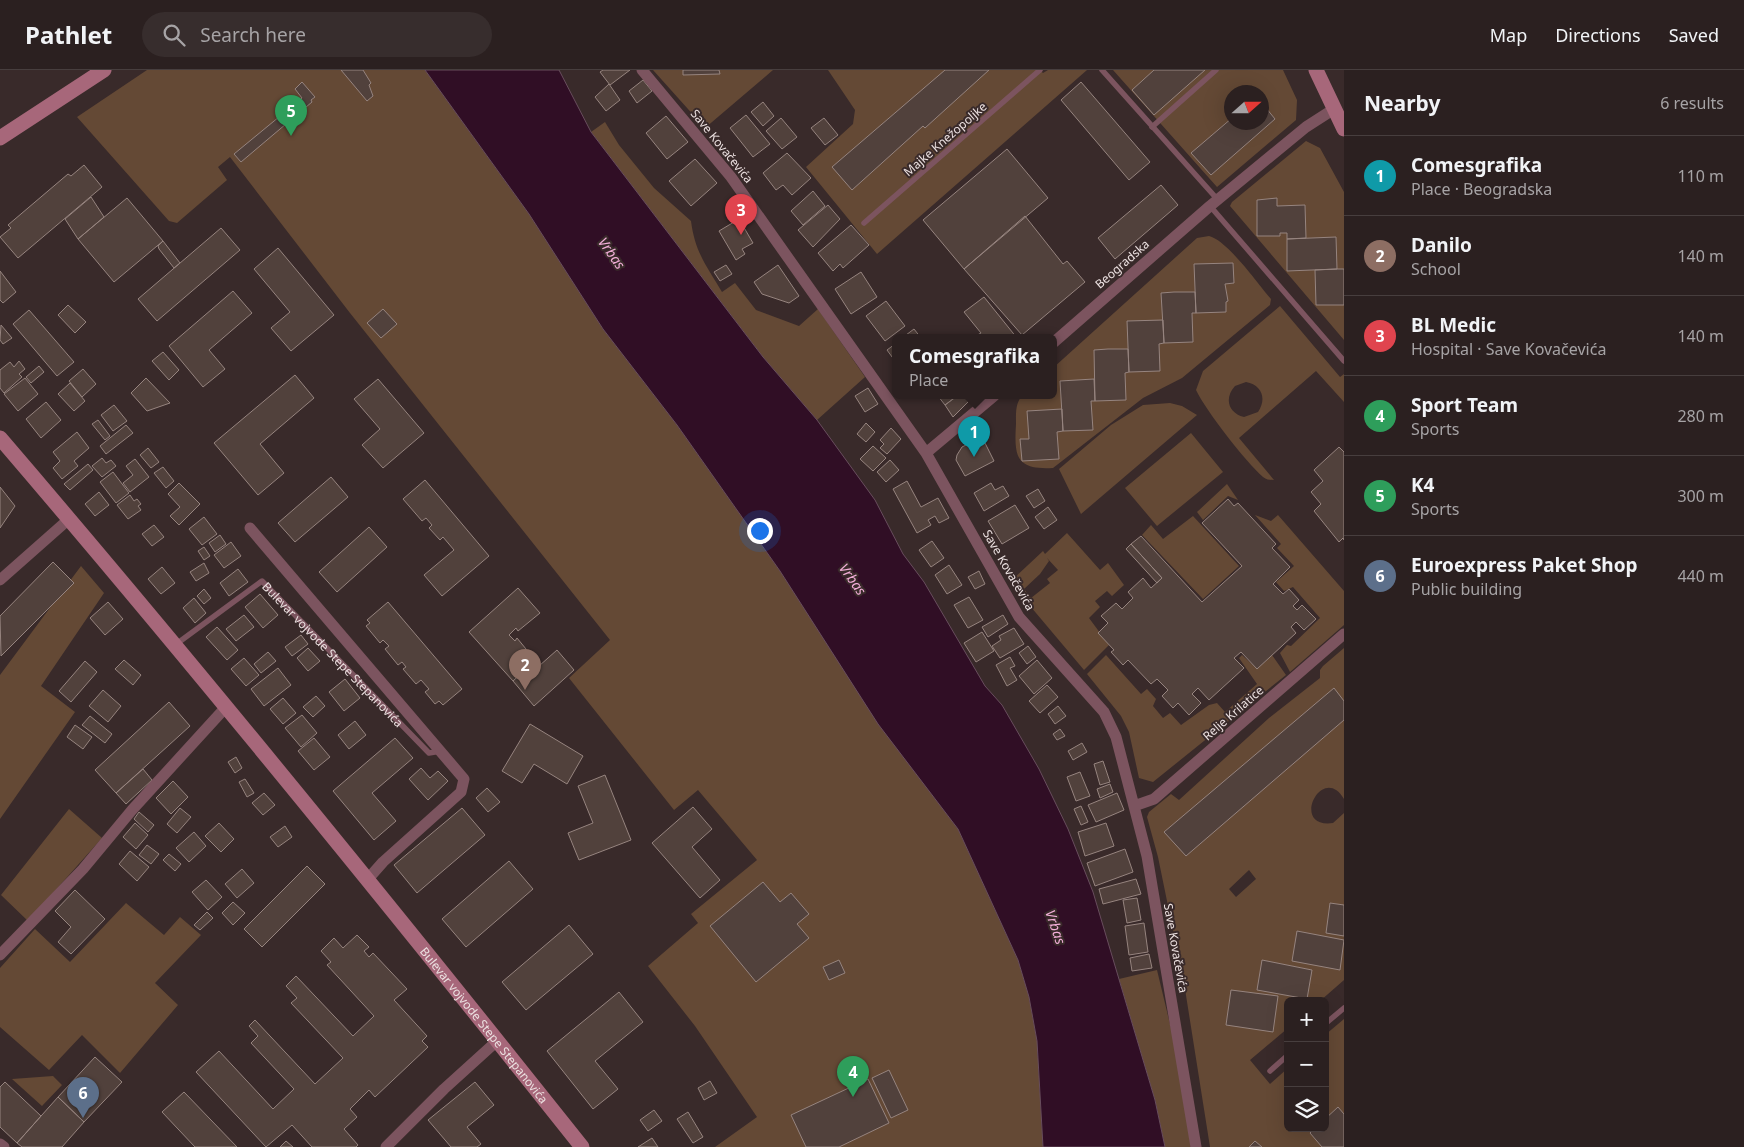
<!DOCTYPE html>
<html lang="en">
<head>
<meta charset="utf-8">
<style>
	:root { --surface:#2b2020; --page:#372d2d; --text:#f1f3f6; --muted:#a6a3a5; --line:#473e3e; --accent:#bac045 }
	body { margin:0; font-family:"Noto Sans",sans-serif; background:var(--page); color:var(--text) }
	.controls { position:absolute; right:15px; bottom:15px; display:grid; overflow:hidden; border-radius:8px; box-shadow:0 5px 20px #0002 }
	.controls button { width:45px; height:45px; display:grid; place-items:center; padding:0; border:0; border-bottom:1px solid var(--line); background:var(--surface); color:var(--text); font:25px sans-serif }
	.compass { position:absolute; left:1224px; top:15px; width:45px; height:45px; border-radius:50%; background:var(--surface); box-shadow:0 5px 20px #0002; rotate:69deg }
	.you { position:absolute; left:759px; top:460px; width:18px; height:18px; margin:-12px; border:4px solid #fff; border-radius:50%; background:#1a73e8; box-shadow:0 0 0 8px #1a73e833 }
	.badge { display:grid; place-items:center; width:32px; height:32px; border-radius:50%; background:var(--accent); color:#fff; font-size:16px; font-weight:700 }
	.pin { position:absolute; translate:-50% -41px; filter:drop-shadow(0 1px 2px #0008) }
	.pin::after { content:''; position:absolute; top:26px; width:18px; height:15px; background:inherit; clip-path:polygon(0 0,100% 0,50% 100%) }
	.popup { position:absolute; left:892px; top:264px; width:165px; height:65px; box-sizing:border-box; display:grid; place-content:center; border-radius:8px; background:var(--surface); filter:drop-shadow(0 1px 4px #0005); font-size:16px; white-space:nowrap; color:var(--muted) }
	.popup b { font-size:19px; color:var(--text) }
	.popup::after { content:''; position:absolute; left:50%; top:100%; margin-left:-10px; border:10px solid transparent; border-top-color:var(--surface) }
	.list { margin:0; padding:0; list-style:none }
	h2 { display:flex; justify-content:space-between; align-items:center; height:65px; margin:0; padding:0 20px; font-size:21px }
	h2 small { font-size:16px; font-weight:400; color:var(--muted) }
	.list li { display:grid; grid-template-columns:32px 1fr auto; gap:15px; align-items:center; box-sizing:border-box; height:80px; padding:0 20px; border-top:1px solid var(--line) }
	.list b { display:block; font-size:19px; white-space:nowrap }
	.list p { margin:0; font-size:16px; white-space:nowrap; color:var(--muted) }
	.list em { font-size:16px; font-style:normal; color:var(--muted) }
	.icon { flex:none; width:28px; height:28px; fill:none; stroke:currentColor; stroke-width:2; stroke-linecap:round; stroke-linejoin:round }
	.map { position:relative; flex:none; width:1344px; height:1077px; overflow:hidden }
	header { display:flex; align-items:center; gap:30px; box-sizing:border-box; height:70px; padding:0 25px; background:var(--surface); border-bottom:1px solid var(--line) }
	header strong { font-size:24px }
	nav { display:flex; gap:28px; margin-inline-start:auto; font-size:18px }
	.search { width:350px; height:45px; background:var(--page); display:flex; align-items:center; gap:12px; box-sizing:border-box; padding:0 18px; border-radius:28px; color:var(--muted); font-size:19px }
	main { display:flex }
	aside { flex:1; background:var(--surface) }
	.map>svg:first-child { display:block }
	.green { fill:#644935; fill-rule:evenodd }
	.water { fill:#300e25; stroke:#684d5d }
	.building { fill:#51413c; stroke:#96847f }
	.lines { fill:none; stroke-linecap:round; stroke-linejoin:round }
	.lane { stroke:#7c545f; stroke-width:5.5 }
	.street { stroke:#7c545f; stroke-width:11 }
	.secondary { stroke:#a7677a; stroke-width:15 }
	.labels { text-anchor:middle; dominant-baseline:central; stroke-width:4; stroke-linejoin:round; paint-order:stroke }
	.street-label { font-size:12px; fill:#ece1e1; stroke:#392a2a }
	.water-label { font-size:14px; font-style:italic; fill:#f2aed8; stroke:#392a2a }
</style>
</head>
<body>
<header>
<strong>Pathlet</strong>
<div class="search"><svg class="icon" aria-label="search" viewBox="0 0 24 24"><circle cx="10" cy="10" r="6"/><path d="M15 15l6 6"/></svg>Search here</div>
<nav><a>Map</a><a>Directions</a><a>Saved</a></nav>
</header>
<main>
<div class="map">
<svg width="1344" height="1077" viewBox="0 0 1344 1077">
	<rect width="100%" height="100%" fill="#392a2a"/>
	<path class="green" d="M147,0H425L529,144L603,259L677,355L780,501L879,654L958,759L1018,890L1029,927L1037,971L1043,1077H715L757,1047L695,956L648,896L698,853L691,844L757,790L698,720L674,740L569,608L610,570L350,243L230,87L218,97L227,110L177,153L169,151L77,47Z
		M653,0H773L705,58Z
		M828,0H1040L1043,3L1048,0H1087L877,184L806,97L853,54L855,40Z
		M1113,0H1283L1297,30L1296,50L1217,117ZM1232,22H1262V52H1232Z
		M605,52L619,75L654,118L691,151C695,182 706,195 722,222L735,213L756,240L799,256L818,239L865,307L817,350L763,287L591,62Z
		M1306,71L1320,78L1344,122V270L1230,136L1232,132Z
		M1209,166C1227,170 1258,214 1271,229L1270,235L1182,308L1143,328L1053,398C1016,400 1014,387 1016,354C1016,345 1015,335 1021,327L1053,326V298L1197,168Z
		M1280,236L1340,307L1344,304V332L1316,301L1239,368L1274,410C1270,410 1267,410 1263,407C1246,392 1206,341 1196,320L1203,301ZM1246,312C1262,315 1267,329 1258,342L1244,347C1228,343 1224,328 1235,316Z
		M1170,333L1182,336L1197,345L1081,444L1059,399L1111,355L1143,335Z
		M1191,363L1223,402L1157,456L1125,418Z
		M1227,414L1238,430L1228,426L1203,450L1197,442Z
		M1255,445L1271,451L1278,445L1344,521V555L1290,602L1280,583L1287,575L1291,576L1320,548L1293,517L1284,521L1276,512L1294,496L1277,478L1281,474Z
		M1193,446L1239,496L1203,529L1142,465L1151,455L1163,469Z
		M1067,463L1100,500L1108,493L1124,515L1112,526L1107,521L1095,531L1100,537L1089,548L1109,575L1084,600L1010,512L1043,481L1045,484ZM1047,488L1058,500L1047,509L1050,513L1031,528L1024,519L1040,504L1049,491Z
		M81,496L104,523L41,616L75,642L0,749V605Z
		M1344,578V729C1322,692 1289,759 1333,753L1344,743V910L1320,931H1288V958L1250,990L1270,1014L1288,998V1058H1325V965L1344,949V1077H1210L1185,919L1158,787L1147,747L1149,742L1171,724L1179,730L1269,648L1320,608V600L1323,596ZM1249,800L1256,809L1236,827L1229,819Z
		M1106,585L1141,624L1147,619L1156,629L1153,636L1163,648L1170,643L1181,655L1209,635L1217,633L1225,642L1257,614L1239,588L1242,585L1257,599L1272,585L1286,605L1153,712L1139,708L1129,662L1121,646L1087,604Z
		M69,739L102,768L28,851L1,825Z
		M126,833L164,865L180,847L201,865L155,913L178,935L120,1003L82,965L49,1000L0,957V898L35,859L70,892Z
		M1157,900L1176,979L1191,1077H1165L1155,1030L1119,909Z
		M53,1006L62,1015L42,1036L12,1009Z"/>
	<path class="water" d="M425,0H559L591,62L763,287L817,350L875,430L903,484L924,512L985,616L1002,635L1039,699L1068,759L1093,822L1155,1030L1165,1077H1043L1037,971L1029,927L1018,890L958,759L878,654L780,501L677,355L603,259L529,144Z"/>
	<path class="building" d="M341,0H363L371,13L369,15L373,26L367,31Z
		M603,0H630L610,15L600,2Z
		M683,0H719L720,4L683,5Z
		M945,0H989L936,48L925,58L923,56L852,120L832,97Z
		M1154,0H1205L1154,45L1132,20Z
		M643,10L652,21L637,33L629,21Z
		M302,12L315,27L311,30L312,32L241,92L234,84L302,28L295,19Z
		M1081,12L1150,92L1129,110L1061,30Z
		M609,14L620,30L606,41L595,27Z
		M763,32L774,46L763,56L751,42Z
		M1262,33L1275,49L1211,105L1191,83L1232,48V52H1262Z
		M746,45L770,74L753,87L730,58Z
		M666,46L688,72L667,89L646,63Z
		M781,48L797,67L782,79L766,61Z
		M824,48L838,65L825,75L811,58Z
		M1007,79L1048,128L964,199L923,150Z
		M787,83L811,108L792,125L783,115L776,120L763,103Z
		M695,89L717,113L691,136L669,111Z
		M84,95L102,117L18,188L0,167L11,158L8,155L68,104L71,106Z
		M1161,115L1178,135L1115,189L1098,168Z
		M813,121L825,136L803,155L791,141Z
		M91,127L104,147L78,169L65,149Z
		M127,128L163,171L114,212L78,169Z
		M1277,128V136L1305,135L1306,168L1287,169V163H1280V166H1257V130Z
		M828,135L840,149L813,177L798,160Z
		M1025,146L1063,194L1067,191L1085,212L1022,265L964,199Z
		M739,149L753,173L742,179L745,184L736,190L719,161Z
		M851,155L869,175L843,198L840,194L833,201L818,183Z
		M221,158L240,180L157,251L138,229Z
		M1336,167L1337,199L1287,201V169Z
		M163,171L180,193L174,198L159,179L158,176Z
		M278,178L334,245L291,281L271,258L290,242L254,199Z
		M1233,193L1234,213L1225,214L1228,231L1226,232V242L1196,243L1194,194Z
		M726,195L732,204L720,211L714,202Z
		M778,195L799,226L789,233L762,224L754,212Z
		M1337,199H1344V235H1316L1315,200Z
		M0,201L16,222L3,233L0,230Z
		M861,202L877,227L851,244L835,219Z
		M233,221L252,243L209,280L225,299L203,317L169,276Z
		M1174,222H1195L1196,243H1192L1193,272L1164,273L1161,223Z
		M984,227L1017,268H972L981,263L964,242Z
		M886,231L905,256L885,271L866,246Z
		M68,235L86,252L75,263L58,245Z
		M383,239L397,254L381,268L367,253Z
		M29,240L74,292L57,306L13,254Z
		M1163,250L1164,273L1159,274L1160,301L1129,302L1127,251Z
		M1,255L12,268L3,274L0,270Z
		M914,259L921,268H902Z
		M895,274V291L887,280Z
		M1108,279H1128L1129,302L1125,303L1126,330L1095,331L1094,280Z
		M163,282L179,300L169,310L152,291Z
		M19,291L25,299L19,304L22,307L4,323L0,318V300L10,292L14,297Z
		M39,296L44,302L31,313L26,307Z
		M83,299L96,314L82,327L69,311Z
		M295,305L314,328L260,374L284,403L258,425L214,373Z
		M25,308L38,324L18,341L4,324Z
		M146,308L170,333L147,341L131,323Z
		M378,309L424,363L383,398L362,375L380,359L354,329Z
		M1094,309L1095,331H1091L1093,360L1063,361L1060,311Z
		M70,313L85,331L74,341L58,324Z
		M868,318L878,334L865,342L855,326Z
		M938,326H957L945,335Z
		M957,326H966L970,330L953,347L945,335Z
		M46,332L61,350L41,368L26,349Z
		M114,335L127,351L113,361L101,345Z
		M1062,339L1063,361L1057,362L1059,389L1022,391L1020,369H1029L1027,341Z
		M98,350L110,366L105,370L92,354Z
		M866,353L875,362L866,372L857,364Z
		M126,355L133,363L106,384L100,376Z
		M891,358L901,369L887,384L880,378L884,374L880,370Z
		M77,362L89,378L74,391L78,396L62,409L53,398L60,391L53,382Z
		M982,367L994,391L965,406L956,390L957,385L962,377Z
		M873,376L886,388L873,401L860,389Z
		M1339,377L1344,382V470L1343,468L1339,472L1314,441L1321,434L1311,422L1323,411L1314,400Z
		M148,378L159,392L151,398L140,385Z
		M102,388L106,393L111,390L116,396L102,407L92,396Z
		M135,389L149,407L130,422L123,413L133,405L126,396Z
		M890,390L899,400L886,412L877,402Z
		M88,394L93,400L70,420L64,414Z
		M163,397L174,411L166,418L154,403Z
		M113,402L129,423L116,433L100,412Z
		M331,407L348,427L295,472L278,453Z
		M425,410L489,486L442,526L424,505L454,480L443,467L440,470L429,458L432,455L426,448L422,451L403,429Z
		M907,411L921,437L938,428L949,448L939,453L935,446L928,450L931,455L917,463L893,419Z
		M179,413L200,434L179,455L170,446L180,437L168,424Z
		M991,413L995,420L1003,416L1009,426L984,441L974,423Z
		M0,417L15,436L0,458Z
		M1038,419L1045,431L1034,438L1026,426Z
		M99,422L109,435L95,446L85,434Z
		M130,425L134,431L137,429L141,434L138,436L141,440L128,449L117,435Z
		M1228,429L1234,436L1238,433L1276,474L1272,478L1290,497L1273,514L1283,524L1289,519L1299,530L1293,536L1297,540L1302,535L1316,549L1304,560L1296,552L1291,557L1296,563L1257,599L1241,582L1234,588L1244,598L1209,630L1198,618L1192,624L1201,633L1189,645L1178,633L1173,638L1162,626L1168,620L1157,609L1151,614L1128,590L1123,595L1111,582L1114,580L1098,563L1108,553L1101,546L1116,533L1122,539L1133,528L1128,522L1143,508L1151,518L1162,508L1131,474L1141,466L1202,532L1242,496L1202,453Z
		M1015,435L1029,458L1002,474L988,451Z
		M1048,437L1057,450L1044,459L1035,447Z
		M204,447L217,464L202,475L189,459Z
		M154,455L164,467L152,476L142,464Z
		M369,457L387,477L337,522L319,502Z
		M220,465L226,474L215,482L209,473Z
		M932,471L944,488L931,497L919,480Z
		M231,472L241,486L224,498L214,485Z
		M1131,474L1162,508L1157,513L1126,479Z
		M204,477L210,486L204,490L198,481Z
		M53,492L74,513L1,586L0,546Z
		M204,493L209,503L196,511L190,502Z
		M949,495L962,515L947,524L935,505Z
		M162,497L175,513L161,524L148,509Z
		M238,499L248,512L229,526L220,513Z
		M979,501L985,514L975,519L968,507Z
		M518,518L540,543L518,561L516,558L509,565L515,571L517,568L535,590L513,611L469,562Z
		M204,519L211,528L204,534L197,526Z
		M260,524L278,545L263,558L245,537Z
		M969,527L983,550L968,558L954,535Z
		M194,528L206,543L195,553L183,538Z
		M108,532L123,549L105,565L90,548Z
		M388,532L462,619L443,635L439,631L435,634L425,622L429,619L421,610L416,614L403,599L406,597L402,592L398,595L385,579L389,576L383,570L380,573L366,556L370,553L367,550Z
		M244,545L254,557L236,571L226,559Z
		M1003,545L1008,554L988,567L982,557Z
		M217,557L238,580L227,590L206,567Z
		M1014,558L1024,574L1000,588L992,576L1001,570L999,566Z
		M982,562L994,581L976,592L964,573Z
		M301,565L308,574L292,586L285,577Z
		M1028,576L1036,587L1027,594L1019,583Z
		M308,578L320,591L308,601L297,588Z
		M557,580L574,600L534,636L513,611L535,590L539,596Z
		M268,582L276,591L261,603L254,594Z
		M1010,587L1015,596L1010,598L1017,610L1007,616L996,595Z
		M244,588L259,605L246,616L231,599Z
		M124,590L141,605L133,615L115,599Z
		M1037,590L1052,608L1034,624L1019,606Z
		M85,591L97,602L71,632L59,621Z
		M278,598L291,615L264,636L251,619Z
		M345,609L360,628L344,641L329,622Z
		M1047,615L1058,627L1040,643L1029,631Z
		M1334,618L1344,631V650L1186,786L1164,762Z
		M103,620L121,636L108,652L89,636Z
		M316,626L325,636L313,647L303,637Z
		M283,628L296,643L283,654L270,639Z
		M169,632L190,656L116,723L95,700Z
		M1058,636L1066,646L1055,654L1048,644Z
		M302,645L317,663L301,677L285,658Z
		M90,646L112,664L105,673L82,655Z
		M355,651L366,665L349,679L338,665Z
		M530,654L583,686L567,714L534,694L522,713L502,701Z
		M75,655L92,667L83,679L67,667Z
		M1060,659L1065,666L1057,670L1053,664Z
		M314,668L330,687L314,700L298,681Z
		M395,668L413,688L372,723L396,751L374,770L333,721Z
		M1082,673L1087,682L1073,690L1068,681Z
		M236,687L242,698L235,703L228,692Z
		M1103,691L1110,712L1100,715L1094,694Z
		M421,698L430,708L438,701L448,711L428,730L409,709Z
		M143,699L152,710L126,734L116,723Z
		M1080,702L1090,726L1076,731L1067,707Z
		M605,705L631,770L579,790L568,763L593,753L578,716Z
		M245,709L254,723L247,727L239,712Z
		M173,711L188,727L171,744L156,728Z
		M1110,714L1113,722L1100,728L1097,719Z
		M487,718L500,732L488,742L476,728Z
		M264,723L275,735L263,745L252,733Z
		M1117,723L1124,740L1096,752L1088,735Z
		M1081,736L1088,752L1081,755L1074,739Z
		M693,737L712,759L692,777L720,810L700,828L652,773Z
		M180,738L191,747L177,763L167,754Z
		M462,738L485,765L417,823L394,795Z
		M139,742L154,755L148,762L134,749Z
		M135,753L148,765L136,779L123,767Z
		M219,753L234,769L221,782L205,766Z
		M1106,753L1114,776L1085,786L1078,762Z
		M285,756L292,767L278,777L270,767Z
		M194,762L206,776L189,792L176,778Z
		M147,775L159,784L151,794L139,785Z
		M1125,779L1133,802L1095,816L1087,793Z
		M130,781L149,797L137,811L119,794Z
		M169,784L181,794L175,801L163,790Z
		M509,791L533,819L466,877L442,849Z
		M307,796L325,814L262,877L244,859Z
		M242,799L254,813L237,828L225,814Z
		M1136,809L1141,824L1103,834L1099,819Z
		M206,810L222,827L208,840L192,822Z
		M763,812L780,832L791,823L809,844L797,854L809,868L756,912L710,856Z
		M75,820L105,849L71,884L58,872L71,857L55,841Z
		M1137,828L1141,850L1127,853L1123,830Z
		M233,832L245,843L233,855L222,843Z
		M1330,833L1344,835V866L1326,863Z
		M207,842L213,848L200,860L194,855Z
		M1144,853L1148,882L1129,885L1125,856Z
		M569,855L593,884L526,940L502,912Z
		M1297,861L1344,870L1340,900L1292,891Z
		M357,865L369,877L364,881L369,887L373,883L407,919L394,930L427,966L422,971L428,977L375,1027L369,1020L350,1039L357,1047L344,1059L358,1075L356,1077H312L292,1055L266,1077L196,1002L219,981L273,1039L294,1019L251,973L258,966L249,956L255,950L315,1014L343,988L291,933L297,928L286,916L296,906L353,966L374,946L327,895L331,892L321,881L334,868L343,878Z
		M1149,884L1152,898L1132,901L1130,888Z
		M839,890L845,903L829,910L823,897Z
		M1262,890L1312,900L1307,929L1257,920Z
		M1231,920L1278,926L1273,962L1226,955Z
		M619,922L643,952L595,991L618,1019L593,1039L547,981Z
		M95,987L122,1012L84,1052L58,1027Z
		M889,1000L908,1040L891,1048L872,1008Z
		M868,1009L889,1053L839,1077H806L791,1045Z
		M710,1011L717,1023L704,1030L698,1018Z
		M5,1012L41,1046L17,1073L0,1057V1017Z
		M475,1012L494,1035L467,1057L481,1074L477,1077H451L428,1050Z
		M184,1022L237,1077H195L162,1042Z
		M58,1027L84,1052L62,1077H22L17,1073Z
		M1338,1037L1344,1044V1077H1322L1310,1063L1315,1058H1325V1049Z
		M654,1040L662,1051L648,1061L640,1050Z
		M688,1042L703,1067L693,1073L677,1049Z
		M652,1068L658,1077H638Z
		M286,1071L293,1077H280Z
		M1255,1071L1262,1077H1249Z"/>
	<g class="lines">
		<g class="lane">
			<path d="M1102,0L1218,130"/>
			<path d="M1152,57L1216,0"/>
			<path d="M1210,136L1344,291"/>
			<path d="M864,153L1040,0"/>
			<path id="s1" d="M175,575L262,511L429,683L441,681"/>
			<path d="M1325,954L1344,938"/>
			<path d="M1270,1001L1288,985"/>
		</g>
		<path class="street" d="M642,0L731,107L926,383L1019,547L1104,642L1116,667L1147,786L1196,1077
			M1053,273L1210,136L1306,57L1334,39
			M926,383L994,326
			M250,458L464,709L461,722L383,792L368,809
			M0,510L69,449
			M1134,736L1154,729L1344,564
			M0,885L83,799L132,740L226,637
			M0,1074L4,1077
			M386,1077L444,1019L497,971"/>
		<g class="secondary">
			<path d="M1316,0L1344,59"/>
			<path d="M0,68L104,0"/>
			<path id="s2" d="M0,368C199,600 392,838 582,1077"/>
		</g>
	</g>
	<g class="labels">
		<g class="street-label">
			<text transform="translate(945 69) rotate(-41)">Majke Knežopoljke</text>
			<text transform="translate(722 76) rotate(51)">Save Kovačevića</text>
			<text transform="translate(1122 194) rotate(-41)">Beogradska</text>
			<text transform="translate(1009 500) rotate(60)">Save Kovačevića</text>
			<text stroke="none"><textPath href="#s1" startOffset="210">Bulevar vojvode Stepe Stepanovića</textPath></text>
			<text transform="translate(1233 643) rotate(-41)">Relje Krilatice</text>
			<text transform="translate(1176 878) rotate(80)">Save Kovačevića</text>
			<text stroke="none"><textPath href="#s2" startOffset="761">Bulevar vojvode Stepe Stepanovića</textPath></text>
		</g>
		<g class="water-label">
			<text transform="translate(612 183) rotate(54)">Vrbas</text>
			<text transform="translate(853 509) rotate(54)">Vrbas</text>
			<text transform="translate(1056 857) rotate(71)">Vrbas</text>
		</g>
	</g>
</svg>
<div class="controls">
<button>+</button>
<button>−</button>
<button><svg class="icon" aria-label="layers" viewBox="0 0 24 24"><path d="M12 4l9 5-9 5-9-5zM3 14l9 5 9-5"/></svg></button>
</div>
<svg class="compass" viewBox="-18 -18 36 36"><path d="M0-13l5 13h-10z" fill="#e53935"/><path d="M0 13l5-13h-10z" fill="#a6a3a5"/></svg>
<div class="you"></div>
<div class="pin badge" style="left:974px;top:387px;background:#0f9aa8">1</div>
<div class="popup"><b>Comesgrafika</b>Place</div>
<div class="pin badge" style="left:525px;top:620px;background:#8d6e63">2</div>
<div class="pin badge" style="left:741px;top:165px;background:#e0444e">3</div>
<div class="pin badge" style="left:853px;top:1027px;background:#2e9e5b">4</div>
<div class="pin badge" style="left:291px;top:66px;background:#2e9e5b">5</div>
<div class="pin badge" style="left:83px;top:1048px;background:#5c6f8a">6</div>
</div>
<aside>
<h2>Nearby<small>6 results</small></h2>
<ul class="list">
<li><span class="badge" style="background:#0f9aa8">1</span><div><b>Comesgrafika</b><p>Place · Beogradska</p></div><em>110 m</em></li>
<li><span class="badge" style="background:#8d6e63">2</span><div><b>Danilo</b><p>School</p></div><em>140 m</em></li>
<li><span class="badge" style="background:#e0444e">3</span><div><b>BL Medic</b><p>Hospital · Save Kovačevića</p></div><em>140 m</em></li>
<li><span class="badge" style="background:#2e9e5b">4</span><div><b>Sport Team</b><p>Sports</p></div><em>280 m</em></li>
<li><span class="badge" style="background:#2e9e5b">5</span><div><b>K4</b><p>Sports</p></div><em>300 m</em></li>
<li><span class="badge" style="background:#5c6f8a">6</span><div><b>Euroexpress Paket Shop</b><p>Public building</p></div><em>440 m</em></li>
</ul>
</aside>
</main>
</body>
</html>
